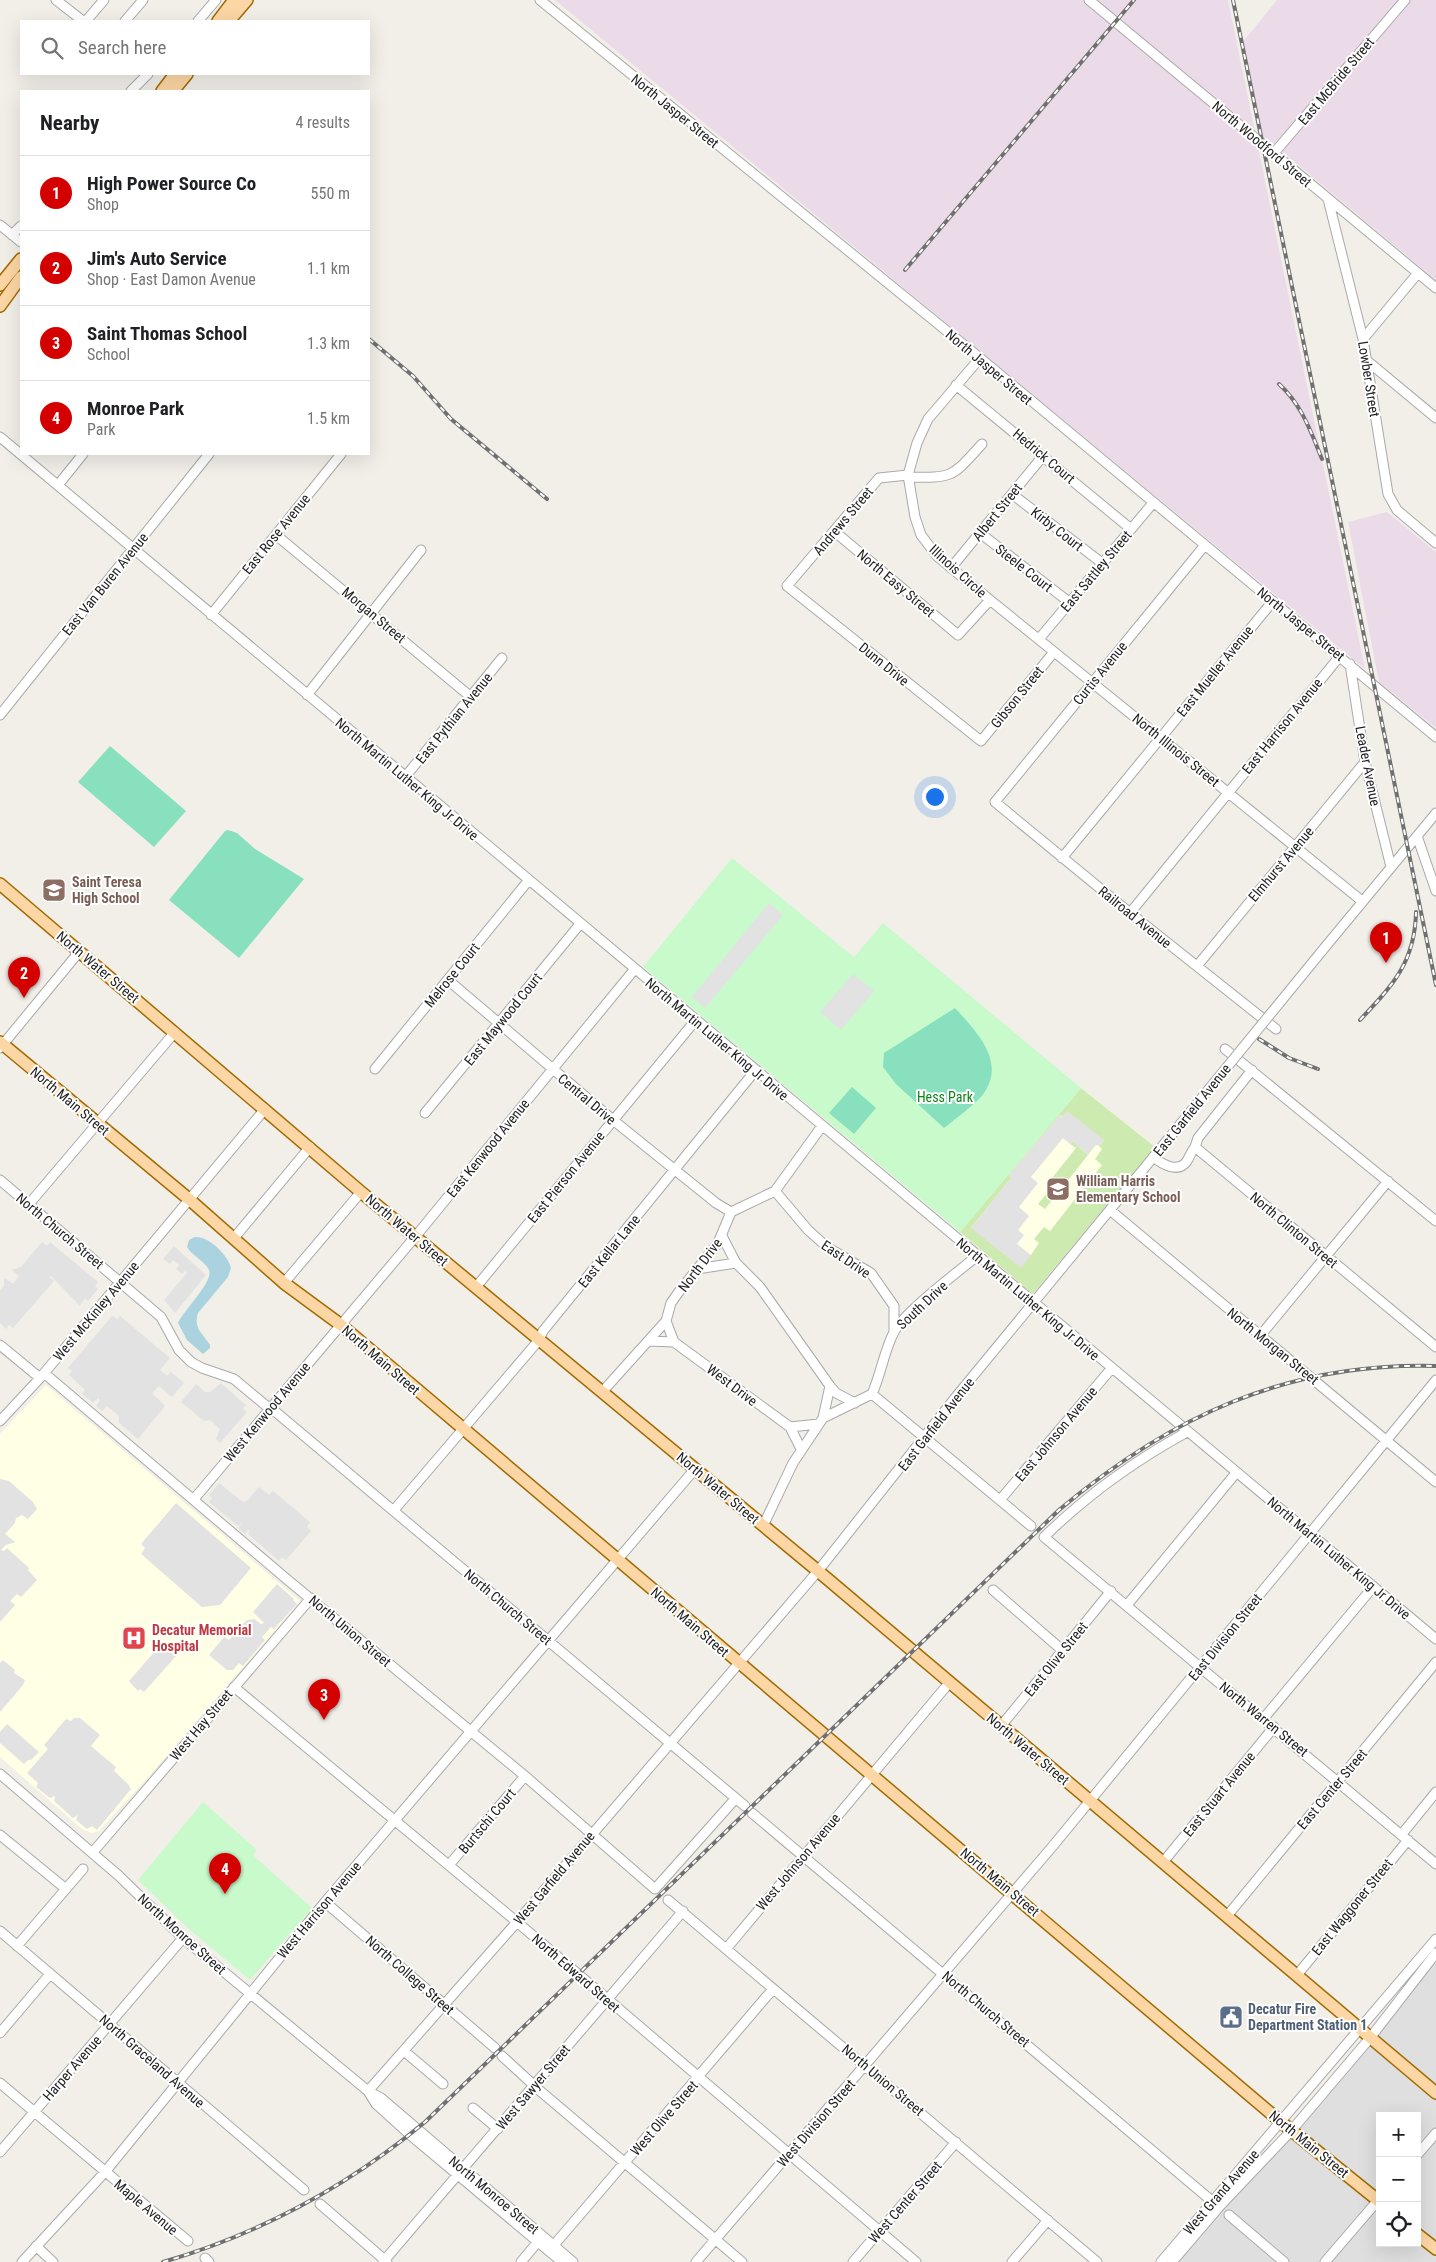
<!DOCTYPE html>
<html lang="en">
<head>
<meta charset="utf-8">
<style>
	:root { --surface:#fff; --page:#f2f2f2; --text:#202124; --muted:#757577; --line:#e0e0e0; --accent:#d40000 }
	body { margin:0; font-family:"Roboto Condensed",sans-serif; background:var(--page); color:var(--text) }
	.controls { position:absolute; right:15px; bottom:15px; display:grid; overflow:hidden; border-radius:0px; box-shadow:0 5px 20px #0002 }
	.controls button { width:45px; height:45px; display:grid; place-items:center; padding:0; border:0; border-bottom:1px solid var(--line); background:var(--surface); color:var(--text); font:25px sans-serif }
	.you { position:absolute; left:934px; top:796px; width:18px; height:18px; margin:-12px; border:4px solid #fff; border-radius:50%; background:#1a73e8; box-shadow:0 0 0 8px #1a73e833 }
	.badge { display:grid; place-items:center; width:32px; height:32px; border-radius:50%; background:var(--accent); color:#fff; font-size:16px; font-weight:700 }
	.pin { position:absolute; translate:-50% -41px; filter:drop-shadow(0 1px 2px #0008) }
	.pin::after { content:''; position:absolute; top:26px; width:18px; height:15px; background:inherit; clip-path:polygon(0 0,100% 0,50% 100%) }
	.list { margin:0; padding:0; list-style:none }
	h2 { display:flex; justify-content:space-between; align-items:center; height:65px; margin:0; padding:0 20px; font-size:21px }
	h2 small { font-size:16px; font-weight:400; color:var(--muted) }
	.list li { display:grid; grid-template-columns:32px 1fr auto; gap:15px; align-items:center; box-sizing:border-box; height:75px; padding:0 20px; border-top:1px solid var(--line) }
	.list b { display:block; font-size:19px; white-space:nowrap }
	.list p { margin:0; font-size:16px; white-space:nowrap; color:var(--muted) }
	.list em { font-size:16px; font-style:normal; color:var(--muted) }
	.icon { flex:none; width:28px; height:28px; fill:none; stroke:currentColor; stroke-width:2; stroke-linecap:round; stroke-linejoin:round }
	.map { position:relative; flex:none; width:1436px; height:2262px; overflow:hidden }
	.search { position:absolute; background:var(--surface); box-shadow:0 5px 20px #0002; left:20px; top:20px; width:350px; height:55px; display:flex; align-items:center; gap:12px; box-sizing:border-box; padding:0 18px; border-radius:0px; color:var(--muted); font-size:19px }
	.panel { position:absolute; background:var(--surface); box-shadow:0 5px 20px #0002; left:20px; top:90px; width:350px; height:365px; border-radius:0px }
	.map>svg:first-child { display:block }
	.residential { fill:#e0dfdf; fill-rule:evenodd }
	.industrial { fill:#ebdbe8 }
	.education { fill:#ffffe5 }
	.grass { fill:#cdebb0; fill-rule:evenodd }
	.park { fill:#c8facc }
	.pitch { fill:#88e0be }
	.parking { fill:#e2e2e2 }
	.water { fill:#aad3df }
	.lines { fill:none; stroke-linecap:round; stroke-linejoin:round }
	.minor-casing { stroke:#a9a9a9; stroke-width:11 }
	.major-casing { stroke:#a06b00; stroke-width:14 }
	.minor { stroke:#fff; stroke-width:9 }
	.major { stroke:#fcd6a4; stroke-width:11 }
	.rail-casing { stroke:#707070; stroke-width:4 }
	.rail { stroke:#fff; stroke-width:2; stroke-dasharray:5.5; stroke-linecap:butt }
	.minor-bridge-casing { stroke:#a9a9a9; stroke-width:11; stroke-linecap:butt }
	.minor-bridge { stroke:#fff; stroke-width:9 }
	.labels { text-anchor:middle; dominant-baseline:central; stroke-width:4; stroke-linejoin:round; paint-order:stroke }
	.street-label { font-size:14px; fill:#222; stroke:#fff }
	.education-label { font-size:14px; font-weight:bold; fill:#785e54; stroke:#fff; text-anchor:start }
	.park-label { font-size:14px; fill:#0c8416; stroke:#fff }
	.health-label { font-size:14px; font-weight:bold; fill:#be3a42; stroke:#fff; text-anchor:start }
	.service-label { font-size:14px; font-weight:bold; fill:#4e5e75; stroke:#fff; text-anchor:start }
</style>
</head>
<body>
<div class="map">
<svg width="1436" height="2262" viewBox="0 0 1436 2262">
	<rect width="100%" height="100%" fill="#f2efe9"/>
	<path class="residential" d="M1436,1949V2091L1369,2032Z
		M1366,2037L1436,2097V2262H1169ZM1380,2116H1417V2243H1380Z"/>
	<path class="industrial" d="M555,0H1228L1365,669Z
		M1277,0H1436V280L1261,134L1242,43Z
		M1387,512L1436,552V728L1379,682L1348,522Z"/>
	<path class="education" d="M1081,1088L1155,1147L1033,1294L960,1232Z
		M46,1385L300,1601L151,1774L99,1831L92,1833L82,1829L0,1757V1434Z"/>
	<path class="grass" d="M1081,1088L1155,1147L1033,1294L960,1232ZM1060,1115L1104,1140L1099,1146L1102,1149L1095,1159L1102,1165L1050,1231L1044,1227L1034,1239L1039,1243L1031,1255L971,1228L1012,1177L1009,1175Z
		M1072,1141L1088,1155L1045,1209L1038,1204L1052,1187L1048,1183L1076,1148L1070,1144Z"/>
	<path class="park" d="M732,858L854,957L883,923L1081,1088L960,1232L643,967Z
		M203,1802L257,1850L253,1855L312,1908L250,1980L190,1930L138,1880Z"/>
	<path class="pitch" d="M110,746L186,811L154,847L78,782Z
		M228,830L237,833L255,849L304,879L239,958L169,900L225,831Z
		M955,1008C979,1034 1011,1067 977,1101C966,1111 955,1119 944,1128L896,1084L883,1067L884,1053Z
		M852,1087L876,1108L854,1134L829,1113Z"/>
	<path class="parking" d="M769,903L783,915L705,1008L692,997Z
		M853,974L874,991L841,1030L820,1012Z
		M1067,1111L1104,1140L1099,1146L1096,1145L1088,1155L1073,1142L1070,1144L1063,1138L1031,1177L1038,1183L1019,1207L1029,1216L1018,1230L1024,1235L1017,1244L1031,1255L1021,1268L971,1228L1012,1177L1009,1175L1060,1115L1062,1117Z
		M42,1242L47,1246L50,1242L98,1282L95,1286L98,1289L88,1301L85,1298L80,1306L51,1276L49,1277L54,1281L13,1328L9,1325L6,1329L0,1323V1291L4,1286V1280L5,1278L13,1284L19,1276L12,1270L21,1267Z
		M174,1246L206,1275L175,1313L164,1300L187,1273L185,1271L182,1274L176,1269L179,1265L173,1260L170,1264L163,1259Z
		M112,1316L117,1319L120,1316L170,1358L160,1370L167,1376L171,1372L184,1383L172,1397L159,1386L152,1393L165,1406L138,1439L119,1423V1416L107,1406L102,1411L96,1406L100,1401L98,1398L93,1403L82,1394L85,1390L69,1375L72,1371L68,1368Z
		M221,1383L246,1405L243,1408L247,1412L220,1443L216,1439L220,1429L210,1420L204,1421L181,1402L196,1384L205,1392H210Z
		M0,1479L9,1481L33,1502L37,1509L28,1519L22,1515L16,1518L15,1523L5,1534L15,1542L6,1545L1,1550L4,1551L7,1548L29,1568L28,1570L37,1580L21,1597L17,1594L10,1601L15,1605L0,1622Z
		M219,1483L243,1502L247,1501L259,1487L269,1495L273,1491L310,1522L307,1527L311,1531L286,1560L282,1557L279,1561L248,1534L250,1530H248L245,1534L238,1528L242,1523L238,1526L209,1502L212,1498L209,1495Z
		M176,1503L251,1568L220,1605L202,1607L141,1554L145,1548L141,1544Z
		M277,1584L294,1599L293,1600L297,1604L274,1629L271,1627L262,1637L265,1640L243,1666L239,1663L233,1670H227L209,1655L224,1637L229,1640L238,1629L243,1634L249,1633L248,1629L243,1624L247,1620L254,1619L261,1624L264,1623L253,1612Z
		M162,1643L176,1656L144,1692L140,1689L138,1691L129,1681Z
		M3,1660L15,1670L14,1673L25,1680L23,1685L0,1712V1663Z
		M74,1718H80L100,1735L91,1746L116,1767L114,1771L128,1784L131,1789L97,1830L92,1826L87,1829L76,1820L78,1815L73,1818L54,1801L55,1796L50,1798L36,1787L38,1783L27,1773L48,1749L44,1745L66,1719L71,1721Z
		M7,1724L39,1752L31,1760H28L24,1764L0,1743V1732Z"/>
	<path class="water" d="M195,1237C209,1236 228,1255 231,1268L228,1277L198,1313C193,1329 203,1333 210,1345V1348L203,1354L187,1340L178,1323C184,1310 214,1281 209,1270C205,1261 192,1256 187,1247L189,1240Z"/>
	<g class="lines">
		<g class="minor-casing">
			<path id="minor" d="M56,0L83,21
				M540,0L980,358L1436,737
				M1089,0L1436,288
				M86,21L104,0
				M125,21L143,0
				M198,21L216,0
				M131,91L148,74
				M1274,153L1405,0
				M1328,199L1363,339L1388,494L1397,510L1436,543
				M0,225L21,242
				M12,235L21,226
				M1363,339L1418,273
				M980,358L928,419L917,443L908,475L915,517L921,535L937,556L990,600L1362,901
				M1365,359L1436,418
				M956,385L1131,529
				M0,437L1436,1639
				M908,475L879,478L787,586L981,741L1054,652
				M909,477C954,478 952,477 982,444
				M58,485L83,454
				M1012,494L1102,563
				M834,531L958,635L990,600
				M980,533L1069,602
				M276,535L471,697
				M1205,545L995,802L1130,913L1276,1029
				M951,568L1043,456
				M211,615L341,454
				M1039,639L1153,503
				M1350,664L1365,762L1391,867
				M307,695L421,550
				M0,715L209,454
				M405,777L502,658
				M1417,836L1436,891
				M1062,858L1273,601
				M1130,913L1340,656
				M1326,946L1436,813
				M1197,966L1365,762
				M448,980L613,1120L716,1203L731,1212
				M0,1048L79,952
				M1225,1049L1436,1221
				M375,1069L528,881
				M425,1113L580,924
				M1195,1147L1198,1138L1252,1070
				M1153,1157C1162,1164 1178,1174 1187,1161C1190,1156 1191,1152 1195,1147L1436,1347
				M0,1180L161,1317L179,1350L191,1362L202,1368L234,1379L270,1409
				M775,1191L808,1230L827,1247L871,1273L894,1306V1330
				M29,1204L175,1032
				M1110,1210L1436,1482
				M722,1236L736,1263L760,1287L830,1386L836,1393L855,1403
				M234,1238L310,1147
				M697,1269L736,1263
				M284,1283L361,1192
				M476,1287L695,1021
				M666,1321L674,1342L790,1427L801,1449
				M1260,1336L1388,1181
				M649,1341L674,1342
				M0,1345L40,1378
				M44,1373L289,1581L525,1776L655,1889L736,1798
				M603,1391L666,1321L671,1303L678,1293L718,1243L731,1212L775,1191L822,1126
				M872,1394L1031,1526
				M271,1408L745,1806
				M823,1418L830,1386
				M0,1421L40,1378L265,1109
				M790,1427L819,1424
				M1187,1432C1134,1461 1088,1494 1044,1537L1436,1864
				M194,1499L415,1237L634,970
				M1000,1500L1111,1369
				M394,1510L539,1340L543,1331L755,1071
				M763,1526L793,1463L823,1418L872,1394C881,1374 884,1351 894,1332C903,1313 959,1271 977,1256
				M993,1590L1062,1650
				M1127,1605L1236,1473
				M234,1687L517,1922L916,2262
				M1264,1718L1373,1587
				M1001,1726L1111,1591
				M0,1774L118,1875L183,1938L368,2091L381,2098L573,2262
				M752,1813L1219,2207
				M1402,1834L1436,1792
				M0,1835L66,1889
				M93,1852L311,1598
				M1164,1861L1274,1727
				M449,1865L525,1776
				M668,1900L1097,2262
				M325,1902L495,2048
				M1227,1916L1436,1662
				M0,1931L304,2190
				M17,1946L83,1869
				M726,1949L949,1683
				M1297,1975L1408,1840
				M0,2033L50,1974
				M404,2051L443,2084
				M502,2056L539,2090L742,2262
				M0,2083L188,2241
				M368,2091L517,1922L818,1571L955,1398L1169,1138
				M368,2091L376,2104L409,2134L562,2262
				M473,2108L498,2129
				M0,2152L183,1938
				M1417,2155L1436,2133
				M320,2204L387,2262
				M1229,2215L1284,2262
				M554,2245L773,1989
				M36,2246L53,2262
				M205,2258L209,2262
				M22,2262L105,2172L325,1902L695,1469
				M383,2262L683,1911
				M521,2262L541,2238
				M696,2262L1052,1847L1436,1380
				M853,2262L956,2142
				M1012,2262L1048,2220
				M1161,2262L1436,1939
				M1172,2262L1219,2207L1291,2131L1370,2038L1436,1953
				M1325,2262L1380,2198"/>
		</g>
		<g class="major-casing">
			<path id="major" d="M218,21L234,0
				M229,21L247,0
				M162,91L175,74
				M173,91L187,74
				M0,285L21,259
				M0,306L21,277
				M0,884L361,1192L818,1571L1436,2093
				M0,1042L190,1200L284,1283L341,1325L1281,2122L1380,2202
				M1417,2234L1436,2249"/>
		</g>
		<use href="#minor" class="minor"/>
		<use href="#major" class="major"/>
		<g class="rail-casing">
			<path id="rail" d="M1233,0L1436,985
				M905,270L1134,0
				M369,339L413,376L451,419L547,499
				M1279,384C1302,405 1311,432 1322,459
				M1360,1020C1393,985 1415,962 1416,912
				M1259,1039L1289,1058L1318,1069
				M163,2262C259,2234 348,2186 425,2122L1059,1510C1171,1416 1288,1362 1436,1366"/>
		</g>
		<use href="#rail" class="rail"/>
		<g class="minor-bridge-casing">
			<path id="minor-bridge" d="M1169,1138L1326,946"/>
		</g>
		<use href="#minor-bridge" class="minor-bridge"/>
	</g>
	<defs>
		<g id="school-square" transform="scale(1.25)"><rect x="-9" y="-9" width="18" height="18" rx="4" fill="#8d6e63" stroke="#fff"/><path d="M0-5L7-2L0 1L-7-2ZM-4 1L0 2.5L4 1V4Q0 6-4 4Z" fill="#fff"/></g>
		<g id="hospital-square" transform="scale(1.25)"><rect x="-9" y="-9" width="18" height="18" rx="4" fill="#e0444e" stroke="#fff"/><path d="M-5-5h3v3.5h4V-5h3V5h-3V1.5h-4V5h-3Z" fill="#fff"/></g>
		<g id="civic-square" transform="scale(1.25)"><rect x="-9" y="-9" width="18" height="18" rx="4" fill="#5c6f8a" stroke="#fff"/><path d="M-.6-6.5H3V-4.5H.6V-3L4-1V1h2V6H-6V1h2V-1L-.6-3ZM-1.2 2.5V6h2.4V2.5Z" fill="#fff"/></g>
	</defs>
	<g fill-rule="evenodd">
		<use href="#school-square" x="54" y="890"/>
		<use href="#school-square" x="1058" y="1189"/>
		<use href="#hospital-square" x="134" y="1638"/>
		<use href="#civic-square" x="1231" y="2017"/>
	</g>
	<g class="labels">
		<g class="street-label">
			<text transform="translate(1336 81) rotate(-50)">East McBride Street</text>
			<text transform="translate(675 111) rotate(39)">North Jasper Street</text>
			<text transform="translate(1262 144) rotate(40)">North Woodford Street</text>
			<text transform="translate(989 367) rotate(40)">North Jasper Street</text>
			<text transform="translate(1369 379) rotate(81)">Lowber Street</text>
			<text transform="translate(1044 456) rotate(40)">Hedrick Court</text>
			<text transform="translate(997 512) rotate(-51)">Albert Street</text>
			<text transform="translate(843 521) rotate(-50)">Andrews Street</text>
			<text transform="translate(1057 529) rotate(38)">Kirby Court</text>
			<text transform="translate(276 534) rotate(-51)">East Rose Avenue</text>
			<text transform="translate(1024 568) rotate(38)">Steele Court</text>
			<text transform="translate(958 571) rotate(42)">Illinois Circle</text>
			<text transform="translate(1096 571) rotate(-50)">East Sattley Street</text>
			<text transform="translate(896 583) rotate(40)">North Easy Street</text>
			<text transform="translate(105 584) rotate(-51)">East Van Buren Avenue</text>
			<text transform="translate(374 615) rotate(40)">Morgan Street</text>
			<text transform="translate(1301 624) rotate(39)">North Jasper Street</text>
			<text transform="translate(884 664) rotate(39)">Dunn Drive</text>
			<text transform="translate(1215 671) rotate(-51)">East Mueller Avenue</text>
			<text transform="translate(1100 673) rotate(-51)">Curtis Avenue</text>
			<text transform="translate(1017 697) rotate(-51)">Gibson Street</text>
			<text transform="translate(454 718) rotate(-51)">East Pythian Avenue</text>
			<text transform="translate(1282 726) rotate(-51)">East Harrison Avenue</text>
			<text transform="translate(1176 750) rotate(39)">North Illinois Street</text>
			<text transform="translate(1368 766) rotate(79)">Leader Avenue</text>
			<text transform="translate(407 779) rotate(40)">North Martin Luther King Jr Drive</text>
			<text transform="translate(1281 864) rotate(-50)">Elmhurst Avenue</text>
			<text transform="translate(1135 917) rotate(39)">Railroad Avenue</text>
			<text transform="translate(98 967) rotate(40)">North Water Street</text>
			<text transform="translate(452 975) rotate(-51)">Melrose Court</text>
			<text transform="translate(503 1019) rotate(-51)">East Maywood Court</text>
			<text transform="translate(717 1039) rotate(40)">North Martin Luther King Jr Drive</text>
			<text transform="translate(587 1099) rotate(40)">Central Drive</text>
			<text transform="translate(70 1101) rotate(40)">North Main Street</text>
			<text transform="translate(1192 1110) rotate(-51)">East Garfield Avenue</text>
			<text transform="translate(488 1148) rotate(-51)">East Kenwood Avenue</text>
			<text transform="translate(566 1177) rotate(-51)">East Pierson Avenue</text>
			<text transform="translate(407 1230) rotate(40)">North Water Street</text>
			<text transform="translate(1294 1230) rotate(40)">North Clinton Street</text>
			<text transform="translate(60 1231) rotate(40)">North Church Street</text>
			<text transform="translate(609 1251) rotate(-51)">East Kellar Lane</text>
			<text transform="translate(846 1259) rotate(34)">East Drive</text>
			<text transform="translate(700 1265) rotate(-53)">North Drive</text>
			<text transform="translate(1028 1299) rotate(40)">North Martin Luther King Jr Drive</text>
			<text transform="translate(922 1305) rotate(-43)">South Drive</text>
			<text transform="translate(96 1311) rotate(-50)">West McKinley Avenue</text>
			<text transform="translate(1273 1346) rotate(39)">North Morgan Street</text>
			<text transform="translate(381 1360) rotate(41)">North Main Street</text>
			<text transform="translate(732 1385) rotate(37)">West Drive</text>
			<text transform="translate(267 1412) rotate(-50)">West Kenwood Avenue</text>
			<text transform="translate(936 1424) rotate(-52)">East Garfield Avenue</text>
			<text transform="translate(1056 1434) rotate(-50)">East Johnson Avenue</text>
			<text transform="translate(718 1488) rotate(40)">North Water Street</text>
			<text transform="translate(1339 1558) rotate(40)">North Martin Luther King Jr Drive</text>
			<text transform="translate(508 1607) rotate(40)">North Church Street</text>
			<text transform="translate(690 1622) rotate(41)">North Main Street</text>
			<text transform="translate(350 1631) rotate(40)">North Union Street</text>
			<text transform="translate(1225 1637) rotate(-51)">East Division Street</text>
			<text transform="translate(1056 1659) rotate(-51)">East Olive Street</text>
			<text transform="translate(1264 1719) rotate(39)">North Warren Street</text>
			<text transform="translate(201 1725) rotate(-50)">West Hay Street</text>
			<text transform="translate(1028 1749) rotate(40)">North Water Street</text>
			<text transform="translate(1332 1789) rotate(-50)">East Center Street</text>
			<text transform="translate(1219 1794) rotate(-51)">East Stuart Avenue</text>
			<text transform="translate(487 1821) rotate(-50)">Burtschi Court</text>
			<text transform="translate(798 1862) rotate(-50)">West Johnson Avenue</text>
			<text transform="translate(554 1878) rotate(-50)">West Garfield Avenue</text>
			<text transform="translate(1000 1882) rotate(40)">North Main Street</text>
			<text transform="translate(1352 1907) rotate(-51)">East Waggoner Street</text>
			<text transform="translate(319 1910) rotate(-50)">West Harrison Avenue</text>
			<text transform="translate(182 1934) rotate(42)">North Monroe Street</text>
			<text transform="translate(576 1973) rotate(41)">North Edward Street</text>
			<text transform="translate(410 1975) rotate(41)">North College Street</text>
			<text transform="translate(986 2009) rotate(40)">North Church Street</text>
			<text transform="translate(152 2061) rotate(41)">North Graceland Avenue</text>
			<text transform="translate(72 2068) rotate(-49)">Harper Avenue</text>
			<text transform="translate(883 2080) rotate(40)">North Union Street</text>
			<text transform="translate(533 2087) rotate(-50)">West Sawyer Street</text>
			<text transform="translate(664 2118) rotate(-49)">West Olive Street</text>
			<text transform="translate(816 2123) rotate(-49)">West Division Street</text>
			<text transform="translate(1309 2144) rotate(39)">North Main Street</text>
			<text transform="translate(1221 2192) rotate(-49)">West Grand Avenue</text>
			<text transform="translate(494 2195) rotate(40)">North Monroe Street</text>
			<text transform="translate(905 2202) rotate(-49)">West Center Street</text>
			<text transform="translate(146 2207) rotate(40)">Maple Avenue</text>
		</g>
		<g class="education-label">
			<text x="72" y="882">Saint Teresa<tspan x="72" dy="16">High School</tspan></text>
			<text x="1076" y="1181">William Harris<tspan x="1076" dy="16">Elementary School</tspan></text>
		</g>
		<g class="park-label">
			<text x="945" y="1097">Hess Park</text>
		</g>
		<g class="health-label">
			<text x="152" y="1630">Decatur Memorial<tspan x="152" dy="16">Hospital</tspan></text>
		</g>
		<g class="service-label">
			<text x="1248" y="2009">Decatur Fire<tspan x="1248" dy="16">Department Station 1</tspan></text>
		</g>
	</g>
</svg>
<div class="controls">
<button>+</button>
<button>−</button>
<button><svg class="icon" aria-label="locate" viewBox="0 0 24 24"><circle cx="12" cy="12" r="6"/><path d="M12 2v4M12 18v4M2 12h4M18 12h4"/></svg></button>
</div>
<div class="you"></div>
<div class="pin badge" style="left:1386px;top:963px">1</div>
<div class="pin badge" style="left:24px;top:998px">2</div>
<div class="pin badge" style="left:324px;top:1720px">3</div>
<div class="pin badge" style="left:225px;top:1894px">4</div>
<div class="search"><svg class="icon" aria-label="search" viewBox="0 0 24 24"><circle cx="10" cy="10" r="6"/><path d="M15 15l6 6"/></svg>Search here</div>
<section class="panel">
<h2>Nearby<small>4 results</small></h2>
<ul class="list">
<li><span class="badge">1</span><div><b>High Power Source Co</b><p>Shop</p></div><em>550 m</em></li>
<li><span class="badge">2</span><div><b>Jim's Auto Service</b><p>Shop · East Damon Avenue</p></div><em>1.1 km</em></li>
<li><span class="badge">3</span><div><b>Saint Thomas School</b><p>School</p></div><em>1.3 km</em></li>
<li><span class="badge">4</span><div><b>Monroe Park</b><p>Park</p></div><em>1.5 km</em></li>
</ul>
</section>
</div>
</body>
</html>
